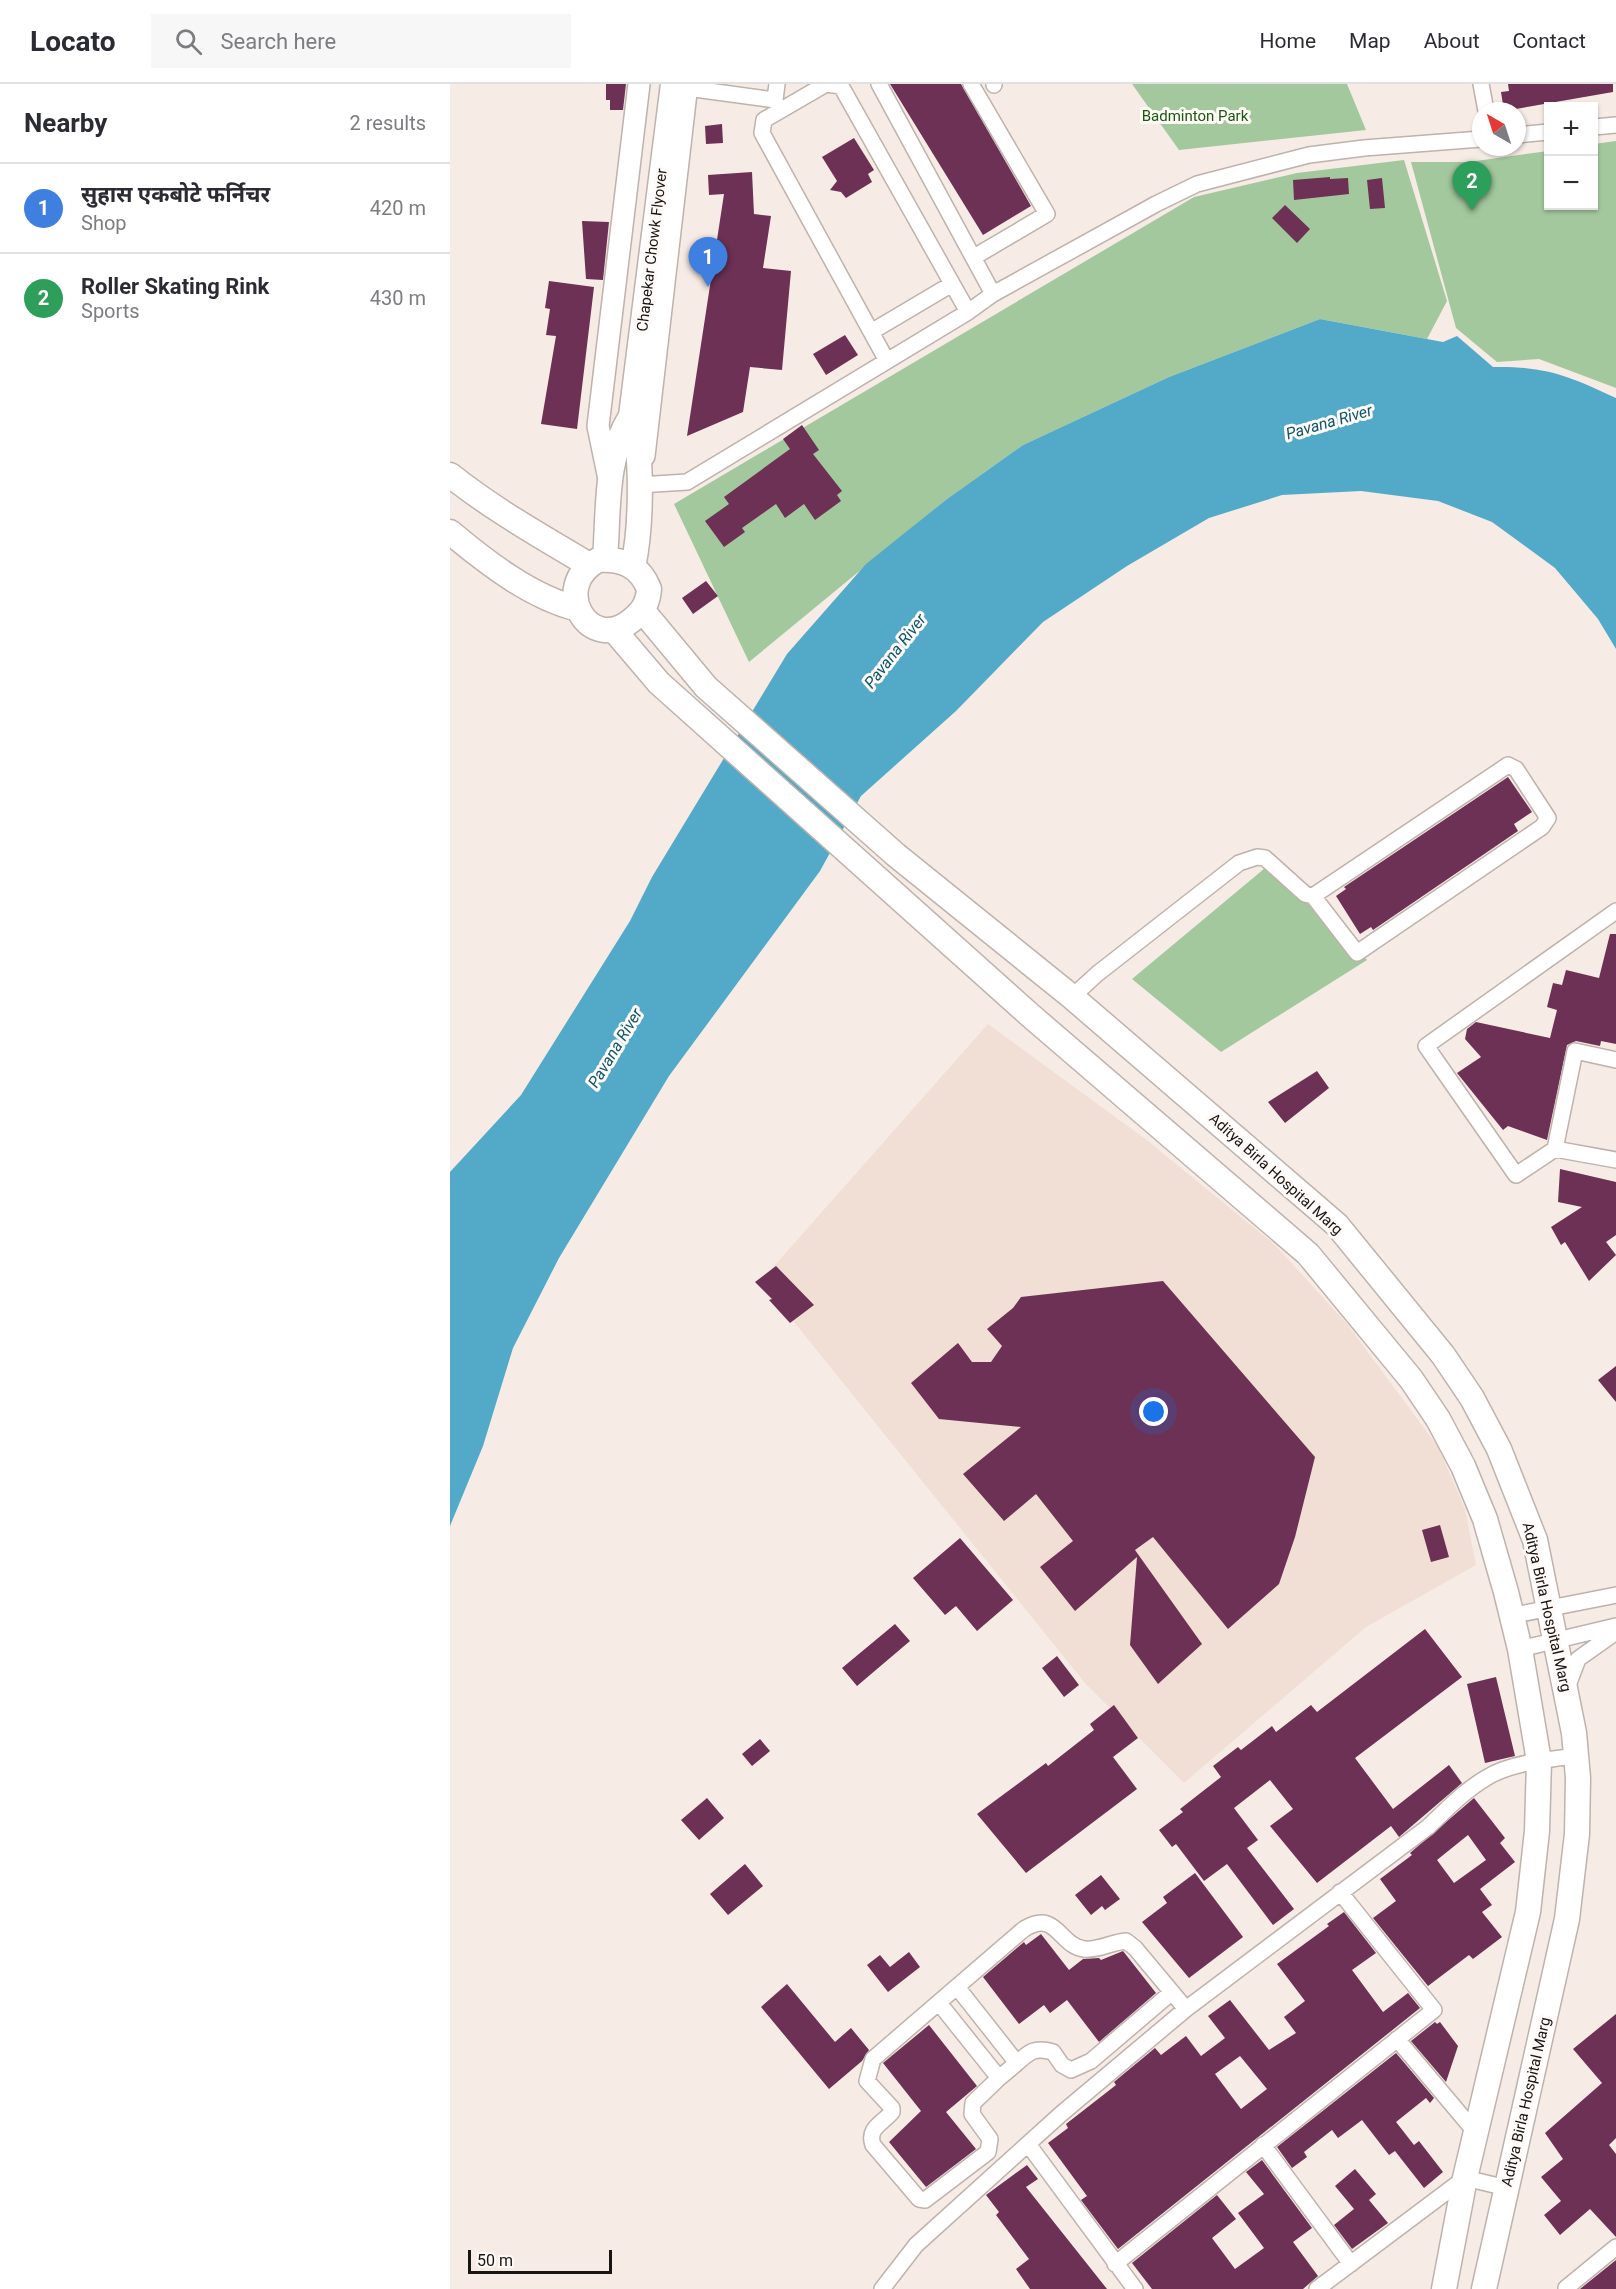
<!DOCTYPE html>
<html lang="en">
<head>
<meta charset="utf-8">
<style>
	:root { --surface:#fff; --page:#f7f7f7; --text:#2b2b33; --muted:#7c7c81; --line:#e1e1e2; --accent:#d24f00 }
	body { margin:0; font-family:Roboto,"Noto Sans Devanagari",sans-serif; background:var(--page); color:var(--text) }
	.controls { position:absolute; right:18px; top:18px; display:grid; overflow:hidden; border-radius:0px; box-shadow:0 2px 4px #0004 }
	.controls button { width:54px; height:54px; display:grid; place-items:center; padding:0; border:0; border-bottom:2px solid var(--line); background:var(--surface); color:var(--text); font:30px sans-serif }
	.compass { position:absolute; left:1022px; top:18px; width:54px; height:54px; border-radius:50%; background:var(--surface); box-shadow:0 2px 4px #0004; rotate:321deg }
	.scale { position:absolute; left:18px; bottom:15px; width:144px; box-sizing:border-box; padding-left:6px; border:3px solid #181512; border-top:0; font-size:16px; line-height:21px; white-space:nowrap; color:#181512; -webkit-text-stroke:4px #fffaf7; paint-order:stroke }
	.you { position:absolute; left:704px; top:1328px; width:21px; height:21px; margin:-15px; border:4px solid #fff; border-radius:50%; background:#1a73e8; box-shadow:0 0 0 9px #1a73e833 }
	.badge { display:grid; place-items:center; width:39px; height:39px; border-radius:50%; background:var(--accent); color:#fff; font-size:20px; font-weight:700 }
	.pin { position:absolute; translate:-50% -50px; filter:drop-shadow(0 2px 3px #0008) }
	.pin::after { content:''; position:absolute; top:32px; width:21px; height:18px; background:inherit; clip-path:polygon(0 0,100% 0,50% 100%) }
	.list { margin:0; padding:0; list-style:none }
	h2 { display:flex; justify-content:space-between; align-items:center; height:78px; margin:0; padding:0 24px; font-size:26px }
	h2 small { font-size:20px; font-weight:400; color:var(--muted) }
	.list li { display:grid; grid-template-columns:39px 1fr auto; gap:18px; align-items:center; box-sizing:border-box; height:90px; padding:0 24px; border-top:2px solid var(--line) }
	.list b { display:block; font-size:22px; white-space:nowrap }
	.list p { margin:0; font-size:20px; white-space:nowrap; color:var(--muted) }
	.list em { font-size:20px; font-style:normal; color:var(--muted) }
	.icon { flex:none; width:33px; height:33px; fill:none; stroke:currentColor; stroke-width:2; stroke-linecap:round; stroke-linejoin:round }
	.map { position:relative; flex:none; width:1166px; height:2205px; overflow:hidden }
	header { display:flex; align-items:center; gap:36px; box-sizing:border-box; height:84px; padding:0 30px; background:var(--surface); border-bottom:2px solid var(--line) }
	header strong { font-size:28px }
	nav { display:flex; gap:33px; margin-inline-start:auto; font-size:21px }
	.search { width:420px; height:54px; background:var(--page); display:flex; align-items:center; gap:15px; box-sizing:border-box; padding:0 21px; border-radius:0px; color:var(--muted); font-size:22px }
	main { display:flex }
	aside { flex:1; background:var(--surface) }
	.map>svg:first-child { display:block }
	.built { fill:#f1ded4 }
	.green { fill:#a3c89e }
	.water { fill:#53aac8 }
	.building { fill:#6c3154; fill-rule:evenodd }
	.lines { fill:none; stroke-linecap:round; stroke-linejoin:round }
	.minor-casing { stroke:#beb2ac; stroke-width:18 }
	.secondary-casing { stroke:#beb2ac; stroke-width:24 }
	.primary-casing { stroke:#beb2ac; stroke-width:27 }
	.minor { stroke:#fff; stroke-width:15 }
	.secondary { stroke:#fff; stroke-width:21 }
	.primary { stroke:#fff; stroke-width:24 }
	.labels { text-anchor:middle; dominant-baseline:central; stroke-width:6; stroke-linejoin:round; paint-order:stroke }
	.park-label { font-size:15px; fill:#17590d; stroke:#fffaf7 }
	.street-label { font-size:15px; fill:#181512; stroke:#fffaf7 }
	.water-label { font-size:16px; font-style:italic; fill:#0c556b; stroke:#fffaf7 }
</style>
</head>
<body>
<header>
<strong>Locato</strong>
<div class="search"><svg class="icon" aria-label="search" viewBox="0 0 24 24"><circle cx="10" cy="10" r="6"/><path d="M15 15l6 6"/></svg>Search here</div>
<nav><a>Home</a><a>Map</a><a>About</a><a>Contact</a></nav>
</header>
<main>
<aside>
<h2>Nearby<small>2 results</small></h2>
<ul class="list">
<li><span class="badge" style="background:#3f7fe0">1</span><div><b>सुहास एकबोटे फर्निचर</b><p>Shop</p></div><em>420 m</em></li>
<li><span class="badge" style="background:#2e9e5b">2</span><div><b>Roller Skating Rink</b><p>Sports</p></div><em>430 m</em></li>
</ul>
</aside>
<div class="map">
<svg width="1166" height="2205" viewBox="0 0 1166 2205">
	<rect width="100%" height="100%" fill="#f7ebe5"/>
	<path class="built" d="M538,940L698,1057L825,1161L897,1240L988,1363L1015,1425L1026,1481L916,1543L734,1699L635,1599L311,1197Z"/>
	<path class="green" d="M682,0H897L916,46L729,66Z
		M1166,57V304L1089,275L1047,278L1006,244L961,78H1019L1098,67V122H1144V60Z
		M954,76L997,217L977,255L870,235L719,293L573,361L497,415L299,578L224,420L744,113L847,89Z
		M826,775L917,876L771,968L682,895Z"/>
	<path class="water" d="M870,235L993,258L1007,252L1043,283C1096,282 1119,292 1166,314V565L1148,535L1105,484L1042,438L988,417L911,407L832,411L759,434L677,482L593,538L506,627L411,712L370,787L219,992L109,1174L63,1264L33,1362L0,1442V1088L71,1011L180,837L202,793L337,570L416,480L497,415L573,361L719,293Z"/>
	<path class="building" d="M156,0H176L173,26H160V16H156Z
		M440,0H511L581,122L533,151Z
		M1058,0H1163V8L1054,27L1051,8L1059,7Z
		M272,40L273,59L256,60L255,42Z
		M404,54L424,86L418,90L422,98L396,114L391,108L380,106L387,97L372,73Z
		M302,88L304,130L321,132L313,184L341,187L332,286L300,283L293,328L237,352L274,110L259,111L258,91Z
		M880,93V95L898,94L899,110L844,116L843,96Z
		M932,94L935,124L920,125L917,96Z
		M835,121L860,145L847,159L822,134Z
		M132,137L159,138L153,196L136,195Z
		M99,197L144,203L127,345L91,340L106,252L96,251L100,225L95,224Z
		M395,251L408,271L376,291L363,270Z
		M352,341L369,366L363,370L392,407L387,411L391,417L365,436L354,420L335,434L326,420L292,444L295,448L274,463L255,437L279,420L274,413L340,365L333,355Z
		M256,497L268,512L243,530L232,514Z
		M1058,693L1082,728L1064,740L1068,747L923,846L921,843L910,850L886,812L896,805L894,803Z
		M1160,850H1166V960L1151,957L1150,962L1126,957L1117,961L1097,1056L1058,1042L1053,1046L1007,989L1031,973L1015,955L1017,945L1026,938L1100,954L1107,926L1097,923L1103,899L1112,901L1116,886L1149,894Z
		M867,987L879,1004L835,1039L818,1018Z
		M1110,1085L1166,1098V1151L1156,1158L1166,1171L1139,1197L1115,1158L1111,1161L1101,1143L1132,1123L1108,1118Z
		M326,1182L364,1221L340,1239L319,1216L322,1215L305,1198Z
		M713,1197L865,1373L845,1453L829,1500L778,1545L703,1453L685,1466L752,1560L708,1600L680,1561L687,1473L625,1527L590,1483L623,1457L586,1410L554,1437L513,1390L571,1343L489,1335L461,1299L508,1259L522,1278H541L552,1262L537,1245L563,1224L571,1213Z
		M1166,1282V1318L1148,1296Z
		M990,1441L999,1473L981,1478L972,1446Z
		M510,1454L563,1516L527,1547L506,1522L495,1531L463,1494Z
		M445,1540L460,1557L407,1602L392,1584Z
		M975,1545L1012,1593L905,1674L943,1725L999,1681L1012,1699L949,1753L941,1742L867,1799L820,1742L843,1725L820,1696L784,1724L808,1756L797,1764L844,1825L823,1841L777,1780L754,1797L726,1760L722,1763L709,1746L733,1728L730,1725L771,1693L763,1682L788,1663L791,1666L822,1642L826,1648L861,1621L867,1628Z
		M607,1572L629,1601L614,1613L592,1584Z
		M1046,1593L1065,1672L1035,1679L1017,1600Z
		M664,1621L688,1654L663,1673L687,1705L576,1789L527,1730L596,1679L598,1682L644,1646L640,1640Z
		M310,1655L320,1667L302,1682L292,1670Z
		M257,1714L274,1734L249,1756L231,1736Z
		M1024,1714L1055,1754L1050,1759L1065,1778L1030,1805L1042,1821L1032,1828L1052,1853L1023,1875L1019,1871L978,1902L923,1834L946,1817L930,1795L962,1771L960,1769ZM1018,1751L1036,1776L1004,1799L987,1776Z
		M295,1780L313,1802L278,1831L260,1810Z
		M745,1789L793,1853L739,1894L692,1838L717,1819L713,1813Z
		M651,1791L670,1815L655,1826L652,1822L641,1831L625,1811Z
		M894,1828L926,1869L902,1886L933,1928L958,1909L970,1924L668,2165L631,2116L637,2112L598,2059L618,2044L616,2040L666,2001L664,1998L705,1964L711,1971L736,1952L751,1972L775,1954L758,1932L780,1916L819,1966L846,1949L834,1933L855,1917L827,1880L879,1842L877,1840ZM790,1972L817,2005L791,2025L765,1990Z
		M591,1850L619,1886L633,1875L649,1874L651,1876L673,1867L706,1909L649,1958L617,1916L600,1929L594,1921L569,1940L533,1893L574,1858L576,1861Z
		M459,1868L470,1883L438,1908L417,1881L430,1871L440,1883Z
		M337,1900L385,1958L401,1944L419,1966L412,1977L379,2005L311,1923Z
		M1166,1930V2054L1159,2061L1166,2070V2153L1140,2125L1110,2151L1094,2131L1111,2117L1091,2093L1113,2075L1095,2049L1152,1999L1123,1965Z
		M985,1938L987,1940L990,1938L1008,1962L996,1998L961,1957Z
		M479,1941L527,2002L496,2028L526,2065L476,2103L439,2058L471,2027L433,1979Z
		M946,1969L984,2014L980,2019L976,2014L946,2038L964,2061L969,2057L993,2088L974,2104L945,2067L939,2071L912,2036L888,2054L882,2046L854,2068L857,2073L842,2084L827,2063Z
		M812,2076L862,2144L843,2158L868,2192L853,2205H702L682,2179L767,2111L786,2135L762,2154L785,2185L814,2164L788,2129L814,2110L796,2088Z
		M577,2081L588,2095L576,2103L657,2205H580L566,2185L579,2175L546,2131L549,2128L536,2111Z
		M905,2085L926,2110L919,2116L938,2139L902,2165L884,2141L904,2125L885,2102Z
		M1166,2176V2205H1130Z"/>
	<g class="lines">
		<g class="minor-casing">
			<path id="minor" d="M429,0L543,210
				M521,0L597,130L524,173
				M544,0V1
				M1031,0L1036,27
				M237,4L325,16L327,0
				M1144,43L1166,41
				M1067,51L1098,48
				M421,248L502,200
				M437,277L312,49L314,36L376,0L391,2L518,228
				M189,401L237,398L518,228L543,210L706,120L747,100L859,71L914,64L1031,55
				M1166,827L976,962L1066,1091L1105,1065L1166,1076
				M622,913L647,890L789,779L807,773L815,774L855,810L863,812L1058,681L1066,685L1098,734L1092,743L907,869L863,812
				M1105,1065L1125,967L1166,976
				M1060,1532L1166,1511
				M1070,1565L1166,1542
				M1117,1604L1128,1575L1166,1548
				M507,1903L567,1979L549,1994
				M489,1919L549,1994L523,2019L522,2030L540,2055L538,2068L475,2116L469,2115L423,2061C417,2044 432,2040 442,2028V2024L417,1997L423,1975L574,1845C607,1825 608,1861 634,1865C647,1867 662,1858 676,1857L685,1864L736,1925
				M947,1955L1026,2049
				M567,1979C580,1967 585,1963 603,1968L612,1981L621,1986L641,1977L722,1908
				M578,2060L685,2205
				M813,2061L901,2180
				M665,2180L984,1926L890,1808
				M1116,2204L1166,2163
				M432,2205L466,2161L611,2030L736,1925L978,1743C996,1726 1014,1707 1036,1694C1059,1679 1100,1675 1127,1672
				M867,2205L1015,2094L1057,2104"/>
		</g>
		<g class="secondary-casing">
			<path id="secondary" d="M194,372L237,0
				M159,395L148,342L189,0"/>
		</g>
		<g class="primary-casing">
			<path id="primary" d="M181,332C194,368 191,446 183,483
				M0,391C44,426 91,452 139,481
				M0,448C37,479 81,513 128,525
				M155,475C159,427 154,375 181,332L223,0
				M148,476C172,474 190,482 199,505C198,519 193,527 182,536C139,572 99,502 148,476Z
				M192,526L256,603L446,771L622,913L887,1141L993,1271L1022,1314L1049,1365L1085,1456L1124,1649L1128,1694L1127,1750L1117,1835L1034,2205
				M164,546L209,599L237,624L581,932L858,1170L961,1295L988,1335L1013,1382L1035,1435L1056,1508L1070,1565L1089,1677L1087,1747L1078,1828L1015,2094L994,2205"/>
		</g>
		<use href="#minor" class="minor"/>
		<use href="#secondary" class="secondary"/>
		<use href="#primary" class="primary"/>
	</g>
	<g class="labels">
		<g class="park-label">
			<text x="745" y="32">Badminton Park</text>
		</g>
		<g class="street-label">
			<text transform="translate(202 166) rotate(-83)">Chapekar Chowk Flyover</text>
			<text transform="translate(826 1090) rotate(42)">Aditya Birla Hospital Marg</text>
			<text transform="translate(1097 1523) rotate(77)">Aditya Birla Hospital Marg</text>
			<text transform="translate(1076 2018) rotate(-77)">Aditya Birla Hospital Marg</text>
		</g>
		<g class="water-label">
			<text transform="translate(879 338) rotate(-16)">Pavana River</text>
			<text transform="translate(445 567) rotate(-52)">Pavana River</text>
			<text transform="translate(165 964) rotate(-59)">Pavana River</text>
		</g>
	</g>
</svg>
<div class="controls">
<button>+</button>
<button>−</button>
</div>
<svg class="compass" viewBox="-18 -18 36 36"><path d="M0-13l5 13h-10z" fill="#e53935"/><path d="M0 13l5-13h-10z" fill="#7c7c81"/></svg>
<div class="scale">50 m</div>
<div class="you"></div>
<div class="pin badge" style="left:258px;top:203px;background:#3f7fe0">1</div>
<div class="pin badge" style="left:1022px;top:127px;background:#2e9e5b">2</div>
</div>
</main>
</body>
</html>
